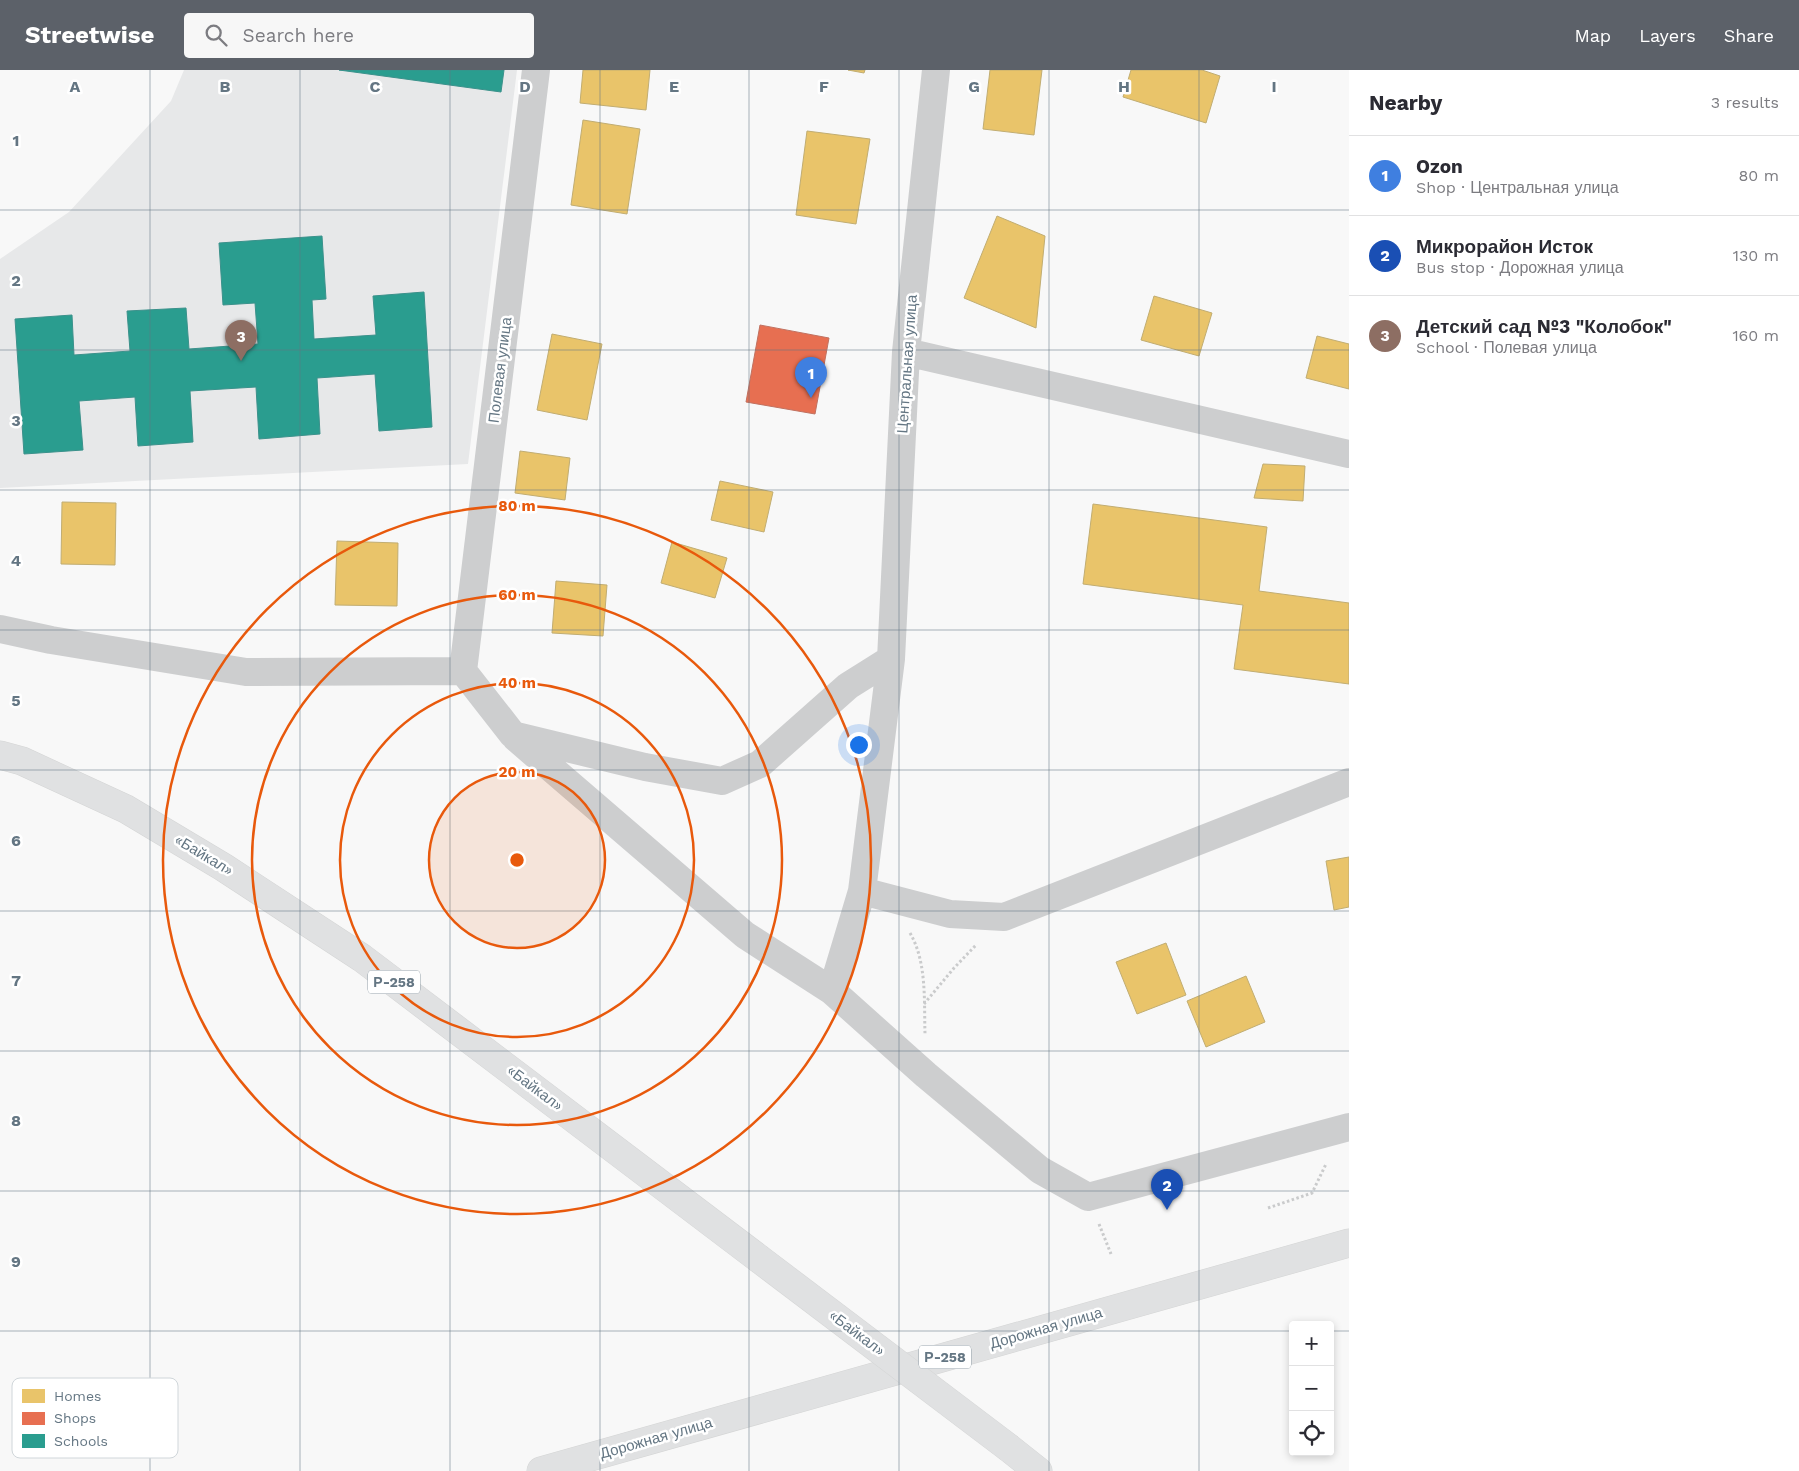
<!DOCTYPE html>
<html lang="en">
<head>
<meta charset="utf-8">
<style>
	:root { --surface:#fff; --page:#f7f7f7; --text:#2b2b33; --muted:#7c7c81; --line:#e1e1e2; --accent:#5c6169 }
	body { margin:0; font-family:"Work Sans",sans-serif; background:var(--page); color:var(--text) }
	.controls { position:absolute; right:15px; bottom:15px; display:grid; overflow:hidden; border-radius:5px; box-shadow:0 2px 8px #0003 }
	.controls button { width:45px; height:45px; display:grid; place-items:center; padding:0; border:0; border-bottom:1px solid var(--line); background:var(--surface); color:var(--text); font:25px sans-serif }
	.you { position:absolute; left:858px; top:674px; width:18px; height:18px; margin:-12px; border:4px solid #fff; border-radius:50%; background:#1a73e8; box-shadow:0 0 0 8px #1a73e833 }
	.badge { display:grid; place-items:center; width:32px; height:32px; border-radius:50%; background:var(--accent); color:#fff; font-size:16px; font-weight:700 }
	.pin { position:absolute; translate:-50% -41px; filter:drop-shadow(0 1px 2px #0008) }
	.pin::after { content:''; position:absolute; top:26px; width:18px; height:15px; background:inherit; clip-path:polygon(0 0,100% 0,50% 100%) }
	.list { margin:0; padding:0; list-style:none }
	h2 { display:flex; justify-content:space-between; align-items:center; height:65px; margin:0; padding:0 20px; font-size:21px }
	h2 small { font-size:16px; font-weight:400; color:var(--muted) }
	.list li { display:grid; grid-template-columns:32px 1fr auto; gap:15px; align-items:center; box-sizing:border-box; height:80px; padding:0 20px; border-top:1px solid var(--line) }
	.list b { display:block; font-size:19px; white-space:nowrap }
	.list p { margin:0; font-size:16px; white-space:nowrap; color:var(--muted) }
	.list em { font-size:16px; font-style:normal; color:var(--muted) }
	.icon { flex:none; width:28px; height:28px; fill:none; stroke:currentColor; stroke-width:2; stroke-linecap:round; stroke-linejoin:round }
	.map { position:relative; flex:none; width:1349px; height:1401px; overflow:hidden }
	header { display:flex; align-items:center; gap:30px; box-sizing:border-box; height:70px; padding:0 25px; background:var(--accent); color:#fff }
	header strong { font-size:24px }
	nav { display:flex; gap:28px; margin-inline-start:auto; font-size:18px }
	.search { width:350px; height:45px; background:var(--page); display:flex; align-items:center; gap:12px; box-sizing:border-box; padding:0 18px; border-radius:5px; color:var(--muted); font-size:19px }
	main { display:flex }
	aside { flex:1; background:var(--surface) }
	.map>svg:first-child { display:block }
	.built { fill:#e7e8e9 }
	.homes { fill:#e9c46a; stroke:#c1ad72 }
	.shops { fill:#e76f51; stroke:#c07160 }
	.schools { fill:#2a9d8f; stroke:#3b918b }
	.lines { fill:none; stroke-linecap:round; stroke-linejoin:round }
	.highway-casing { stroke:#d4d5d5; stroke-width:29 }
	.path { stroke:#cacbcc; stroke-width:3; stroke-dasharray:2.5 2.5; stroke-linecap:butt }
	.minor { stroke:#cdcecf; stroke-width:28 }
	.highway { stroke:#e0e1e2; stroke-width:28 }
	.highway-bridge-casing { stroke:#d4d5d5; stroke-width:29; stroke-linecap:butt }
	.highway-bridge { stroke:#e0e1e2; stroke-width:28 }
	.grid { fill:none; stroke:#647683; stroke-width:1; stroke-opacity:0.55 }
	.ring { fill:none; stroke:#e8590c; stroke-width:2.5 }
	.labels { text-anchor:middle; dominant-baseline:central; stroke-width:5; stroke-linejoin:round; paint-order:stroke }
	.shield { fill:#fff; stroke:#929fa8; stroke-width:1 }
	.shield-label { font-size:14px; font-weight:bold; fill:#647683 }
	.street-label { font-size:15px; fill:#647683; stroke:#fff }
	.key { fill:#fff; stroke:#d0d6da; stroke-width:1 }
	.key-label { font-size:14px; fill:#647683 }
	.grid-label { font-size:16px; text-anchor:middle; font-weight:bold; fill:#647683; stroke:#fff; stroke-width:5; stroke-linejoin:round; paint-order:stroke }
	.centre { fill:#e8590c; stroke:#fff; stroke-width:2.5 }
	.ring-label { font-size:15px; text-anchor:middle; font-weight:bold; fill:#e8590c; stroke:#fff; stroke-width:5; stroke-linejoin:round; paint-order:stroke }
</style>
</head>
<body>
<header>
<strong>Streetwise</strong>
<div class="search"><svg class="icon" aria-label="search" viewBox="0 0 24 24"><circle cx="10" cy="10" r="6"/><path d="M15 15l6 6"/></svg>Search here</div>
<nav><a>Map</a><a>Layers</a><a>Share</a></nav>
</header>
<main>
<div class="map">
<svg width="1349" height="1401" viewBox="0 0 1349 1401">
	<rect width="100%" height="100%" fill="#f8f8f8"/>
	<path class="built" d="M184,0H517L468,394L0,418V189L69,142L171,31Z"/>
	<path class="homes" d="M583,0H650L646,40L580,33Z
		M848,0H865L864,3Z
		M990,0H1042L1034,65L983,59Z
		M1131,0H1202L1220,6L1206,53L1123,27Z
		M583,50L640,59L627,144L571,135Z
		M807,61L870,69L856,154L796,145Z
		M997,146L1045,166L1036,258L964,228Z
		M1154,226L1212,243L1199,286L1141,270Z
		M552,264L602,274L587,350L537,340Z
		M1317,266L1349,274V319L1306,308Z
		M520,381L570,388L565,430L515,423Z
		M1263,394L1305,396L1303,431L1254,428Z
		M720,411L773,422L764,462L711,450Z
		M62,432L116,433L115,495L61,494Z
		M1093,434L1267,457L1259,521L1349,533V614L1234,599L1243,535L1083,514Z
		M337,471L398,473L397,536L335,535Z
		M672,472L727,488L715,528L661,513Z
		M556,511L607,515L603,566L552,563Z
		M1349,787V837L1334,840L1326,791Z
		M1166,873L1186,925L1137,944L1116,892Z
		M1246,906L1265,952L1206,977L1187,931Z"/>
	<path class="shops" d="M760,255L829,268L815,344L746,332Z"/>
	<path class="schools" d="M339,0H504L501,22Z
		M322,166L326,229L312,230L314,269L376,265L373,226L424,222L432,357L379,361L375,304L317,308L320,364L259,369L256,317L190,321L193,372L138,376L135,327L79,331L83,380L24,384L15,249L72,245L74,285L130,281L127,241L186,238L189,279L258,274L255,233L223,235L219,173Z"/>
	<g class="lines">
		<g class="highway-casing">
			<path id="highway" d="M0,685L22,691L126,739L223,797L362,888L758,1188
				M1009,1378L1038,1401
				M541,1401L1349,1173"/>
		</g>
		<path class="path" d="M910,863C927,892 924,931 925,964
			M924,934L954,898L976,875
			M1268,1138L1312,1123L1326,1094
			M1099,1154L1111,1184"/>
		<path class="minor" d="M936,0L906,282L891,589L862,821L832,921L926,1005L1040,1100L1088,1127L1349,1057
			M906,282L1349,384
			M0,559L51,570L246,602L463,601
			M463,601L536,0
			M463,601L513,665L645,697L722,711L760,694L848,616L891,589
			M516,668L745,865L832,921
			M862,821L950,844L1004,847L1349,712"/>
		<use href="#highway" class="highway"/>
		<g class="highway-bridge-casing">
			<path id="highway-bridge" d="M758,1188L1009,1378"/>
		</g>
		<use href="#highway-bridge" class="highway-bridge"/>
	</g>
	<path class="grid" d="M150,0V1401M300,0V1401M450,0V1401M600,0V1401M749,0V1401M899,0V1401M1049,0V1401M1199,0V1401M0,140H1349M0,280H1349M0,420H1349M0,560H1349M0,700H1349M0,841H1349M0,981H1349M0,1121H1349M0,1261H1293M1330,1261H1349"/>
	<circle cx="517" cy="790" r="88" fill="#e8590c" fill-opacity=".12"/>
	<g class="ring">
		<circle cx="517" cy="790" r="88"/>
		<circle cx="517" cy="790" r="177"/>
		<circle cx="517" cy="790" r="265"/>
		<circle cx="517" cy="790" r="354"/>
	</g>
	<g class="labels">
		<g class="shield">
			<rect x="368" y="900.5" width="52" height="23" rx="4"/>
			<rect x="919" y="1275.5" width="52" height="23" rx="4"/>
		</g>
		<g class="shield-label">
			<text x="394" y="912">Р-258</text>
			<text x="945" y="1287">Р-258</text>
		</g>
		<g class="street-label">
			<text transform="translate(907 294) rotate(-86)">Центральная улица</text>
			<text transform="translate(500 300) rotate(-83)">Полевая улица</text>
			<text transform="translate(204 785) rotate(31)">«Байкал»</text>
			<text transform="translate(535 1018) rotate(37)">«Байкал»</text>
			<text transform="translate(1046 1258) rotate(-16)">Дорожная улица</text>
			<text transform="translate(857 1263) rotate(37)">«Байкал»</text>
			<text transform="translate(656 1368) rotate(-16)">Дорожная улица</text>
		</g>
	</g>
	<rect x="12" y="1308" width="166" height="80" rx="8" class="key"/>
	<rect x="22" y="1319" width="23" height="14" fill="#e9c46a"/>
	<rect x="22" y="1342" width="23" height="13" fill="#e76f51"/>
	<rect x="22" y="1364" width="23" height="14" fill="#2a9d8f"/>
	<g class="key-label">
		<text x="54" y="1331">Homes</text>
		<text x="54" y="1353">Shops</text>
		<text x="54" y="1376">Schools</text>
	</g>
	<g class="grid-label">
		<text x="75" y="22">A</text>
		<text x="225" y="22">B</text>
		<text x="375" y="22">C</text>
		<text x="525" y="22">D</text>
		<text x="674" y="22">E</text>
		<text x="824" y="22">F</text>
		<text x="974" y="22">G</text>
		<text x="1124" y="22">H</text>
		<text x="1274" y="22">I</text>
		<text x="16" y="76">1</text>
		<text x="16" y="216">2</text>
		<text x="16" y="356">3</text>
		<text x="16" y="496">4</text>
		<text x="16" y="636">5</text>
		<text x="16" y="776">6</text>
		<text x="16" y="916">7</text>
		<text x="16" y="1056">8</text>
		<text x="16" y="1197">9</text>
	</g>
	<circle cx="517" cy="790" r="8" class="centre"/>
	<g class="ring-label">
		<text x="517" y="441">80 m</text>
		<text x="517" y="530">60 m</text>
		<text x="517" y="618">40 m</text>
		<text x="517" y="707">20 m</text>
	</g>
</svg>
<div class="controls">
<button>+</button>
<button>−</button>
<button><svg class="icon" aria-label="locate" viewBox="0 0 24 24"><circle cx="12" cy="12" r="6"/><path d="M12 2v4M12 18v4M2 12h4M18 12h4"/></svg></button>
</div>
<div class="you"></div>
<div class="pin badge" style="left:811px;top:328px;background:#3f7fe0">1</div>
<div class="pin badge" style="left:1167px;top:1140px;background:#1a4fb4">2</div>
<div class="pin badge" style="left:241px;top:291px;background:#8d6e63">3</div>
</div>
<aside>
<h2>Nearby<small>3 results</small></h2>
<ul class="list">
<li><span class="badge" style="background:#3f7fe0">1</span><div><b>Ozon</b><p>Shop · Центральная улица</p></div><em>80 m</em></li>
<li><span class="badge" style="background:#1a4fb4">2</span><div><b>Микрорайон Исток</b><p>Bus stop · Дорожная улица</p></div><em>130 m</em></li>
<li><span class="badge" style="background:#8d6e63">3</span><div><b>Детский сад №3 &quot;Колобок&quot;</b><p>School · Полевая улица</p></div><em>160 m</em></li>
</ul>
</aside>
</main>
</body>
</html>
